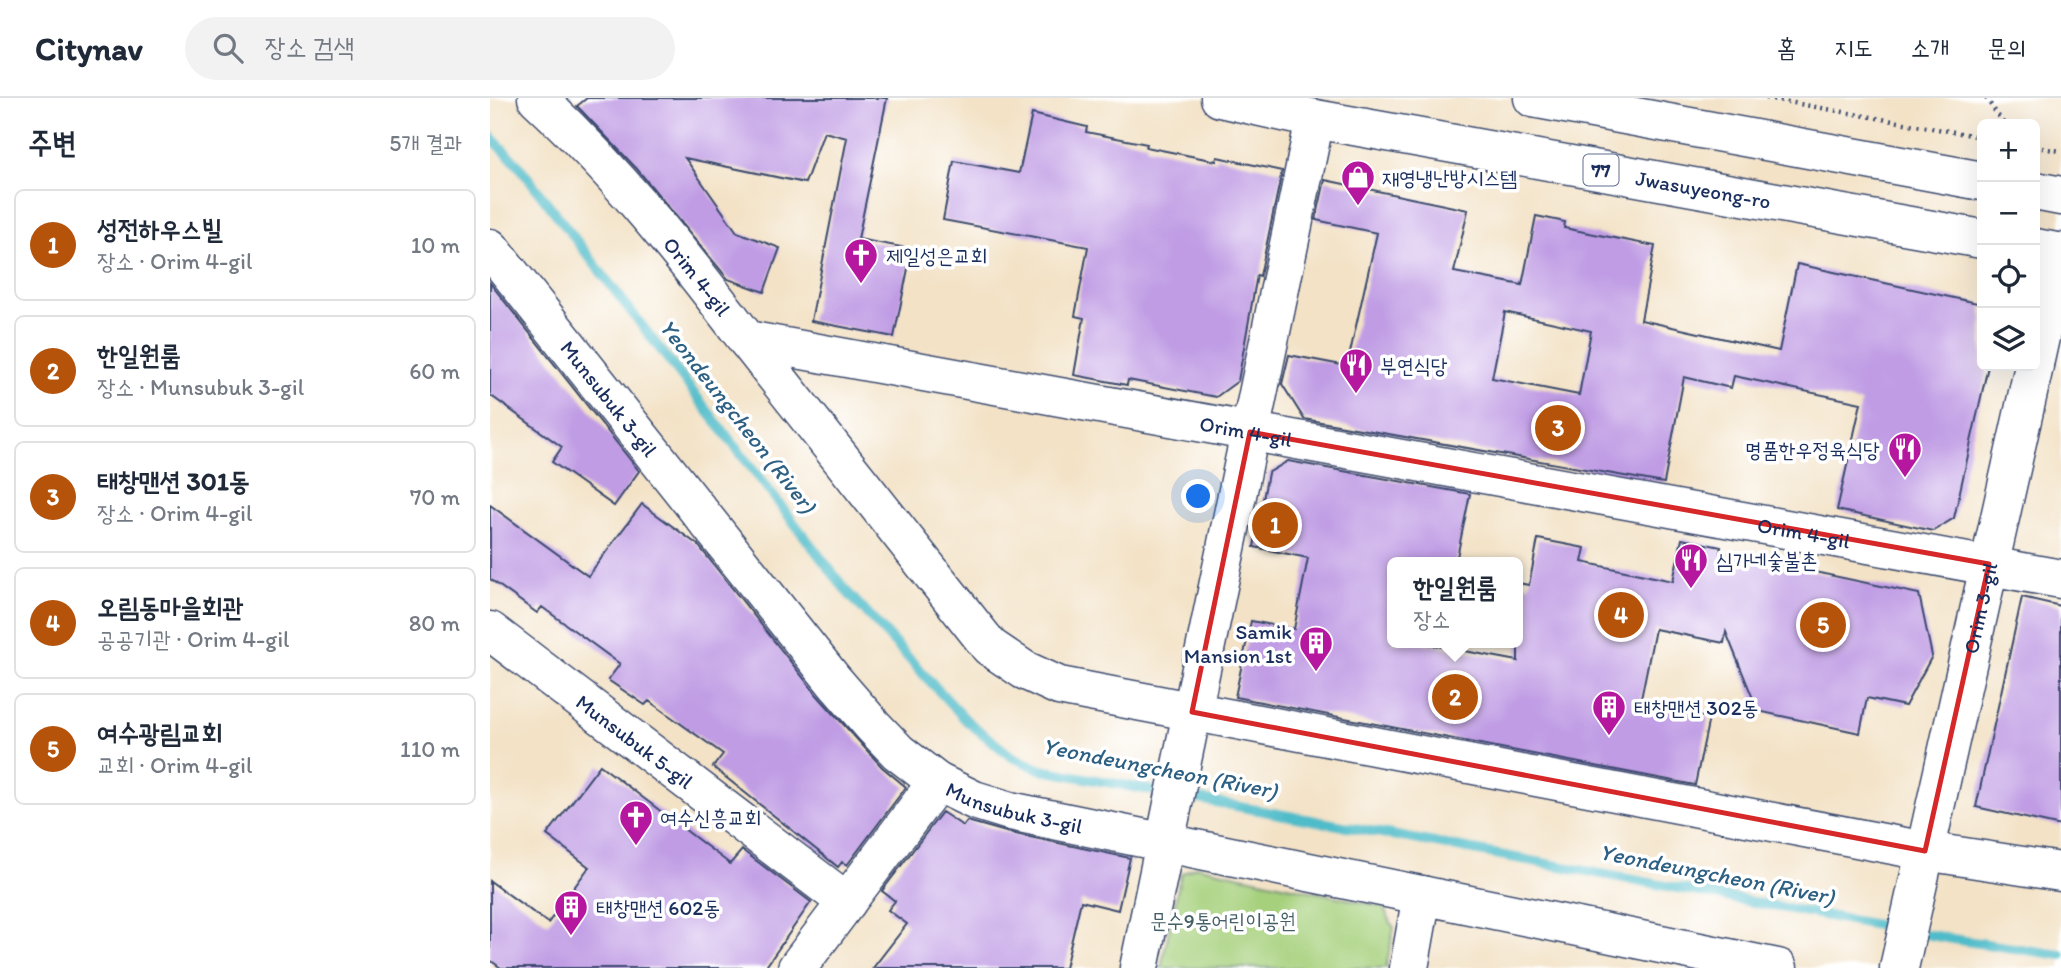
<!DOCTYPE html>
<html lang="ko">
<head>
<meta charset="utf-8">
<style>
	:root { --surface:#fff; --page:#f2f2f3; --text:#1f2937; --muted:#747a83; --line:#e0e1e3; --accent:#b45309 }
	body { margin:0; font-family:Itim,"Poor Story",sans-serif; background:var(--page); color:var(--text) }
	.controls { position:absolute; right:21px; top:21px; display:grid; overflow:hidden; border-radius:10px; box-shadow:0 7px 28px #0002 }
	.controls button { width:63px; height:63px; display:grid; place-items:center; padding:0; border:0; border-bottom:2px solid var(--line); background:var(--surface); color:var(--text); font:35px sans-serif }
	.you { position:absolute; left:709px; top:399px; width:24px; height:24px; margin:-18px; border:5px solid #fff; border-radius:50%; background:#1a73e8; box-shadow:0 0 0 10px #1a73e833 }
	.badge { display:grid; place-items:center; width:46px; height:46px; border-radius:50%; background:var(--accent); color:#fff; font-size:23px; font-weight:700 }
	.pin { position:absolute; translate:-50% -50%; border:4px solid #fff; box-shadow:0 2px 7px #0006 }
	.popup { position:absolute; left:897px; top:459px; width:136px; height:91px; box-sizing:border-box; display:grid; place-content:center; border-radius:10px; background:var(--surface); filter:drop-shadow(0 2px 5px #0005); font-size:23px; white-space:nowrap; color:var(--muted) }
	.popup b { font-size:26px; color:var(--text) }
	.popup::after { content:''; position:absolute; left:50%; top:100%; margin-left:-14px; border:14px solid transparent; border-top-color:var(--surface) }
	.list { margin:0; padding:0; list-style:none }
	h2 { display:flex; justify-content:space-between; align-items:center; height:91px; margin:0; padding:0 28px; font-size:30px }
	h2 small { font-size:23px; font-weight:400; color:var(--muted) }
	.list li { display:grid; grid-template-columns:46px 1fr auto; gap:21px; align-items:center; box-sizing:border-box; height:112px; margin:0 14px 14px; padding:0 14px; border:2px solid var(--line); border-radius:10px }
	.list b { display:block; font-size:26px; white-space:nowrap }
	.list p { margin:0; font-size:23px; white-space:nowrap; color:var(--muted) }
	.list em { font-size:23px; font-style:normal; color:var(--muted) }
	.icon { flex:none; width:38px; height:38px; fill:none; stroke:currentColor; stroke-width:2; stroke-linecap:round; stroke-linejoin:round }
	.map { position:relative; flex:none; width:1571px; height:870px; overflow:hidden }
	header { display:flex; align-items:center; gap:42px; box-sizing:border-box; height:98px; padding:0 35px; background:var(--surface); border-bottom:2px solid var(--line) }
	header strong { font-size:33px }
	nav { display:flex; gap:38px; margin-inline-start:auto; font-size:24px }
	.search { width:490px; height:63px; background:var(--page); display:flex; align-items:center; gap:18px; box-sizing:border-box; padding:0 24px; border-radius:38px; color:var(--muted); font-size:26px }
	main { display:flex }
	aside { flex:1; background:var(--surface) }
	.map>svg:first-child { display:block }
	.green { fill:#a6d07c; stroke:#60806d; stroke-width:2 }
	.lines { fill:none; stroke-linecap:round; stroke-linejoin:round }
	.stream { stroke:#4fbcc9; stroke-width:10 }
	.building { fill:#c09ce4; fill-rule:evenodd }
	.minor-casing { stroke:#3b4a6e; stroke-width:41 }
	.major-casing { stroke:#3b4a6e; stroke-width:41 }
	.path { stroke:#3b4a6e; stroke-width:4.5; stroke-dasharray:2 5; stroke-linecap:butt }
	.minor { stroke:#fff; stroke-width:38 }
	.major { stroke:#fff; stroke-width:38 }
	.marked { fill:none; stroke:#d62828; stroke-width:5; stroke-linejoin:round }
	.labels { text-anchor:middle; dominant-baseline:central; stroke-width:7; stroke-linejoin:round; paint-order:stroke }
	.shield { fill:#fff; stroke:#5f6d8e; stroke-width:2 }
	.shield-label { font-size:19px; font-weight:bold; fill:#1b2f5e }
	.poi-label { font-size:21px; fill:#1b2f5e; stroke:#fff; text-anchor:start }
	.street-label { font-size:21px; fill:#1b2f5e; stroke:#fff }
	.park-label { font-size:21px; fill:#455f67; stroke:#fff }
	.water-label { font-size:23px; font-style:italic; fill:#2d6083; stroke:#fff }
</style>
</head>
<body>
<header>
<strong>Citynav</strong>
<div class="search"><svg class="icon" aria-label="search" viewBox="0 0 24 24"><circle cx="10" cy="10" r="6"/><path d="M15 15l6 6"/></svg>장소 검색</div>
<nav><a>홈</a><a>지도</a><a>소개</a><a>문의</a></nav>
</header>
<main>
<aside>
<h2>주변<small>5개 결과</small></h2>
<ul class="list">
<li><span class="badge">1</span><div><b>성전하우스빌</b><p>장소 · Orim 4-gil</p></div><em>10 m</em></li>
<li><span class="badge">2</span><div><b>한일원룸</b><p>장소 · Munsubuk 3-gil</p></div><em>60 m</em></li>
<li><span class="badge">3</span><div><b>태창맨션 301동</b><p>장소 · Orim 4-gil</p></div><em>70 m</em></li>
<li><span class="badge">4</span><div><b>오림동마을회관</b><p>공공기관 · Orim 4-gil</p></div><em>80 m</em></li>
<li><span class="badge">5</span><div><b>여수광림교회</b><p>교회 · Orim 4-gil</p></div><em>110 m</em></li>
</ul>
</aside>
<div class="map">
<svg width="1571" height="870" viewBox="0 0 1571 870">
	<rect width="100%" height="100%" fill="#fff"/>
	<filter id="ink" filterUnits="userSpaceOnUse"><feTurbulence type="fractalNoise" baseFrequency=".0143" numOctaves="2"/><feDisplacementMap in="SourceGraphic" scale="14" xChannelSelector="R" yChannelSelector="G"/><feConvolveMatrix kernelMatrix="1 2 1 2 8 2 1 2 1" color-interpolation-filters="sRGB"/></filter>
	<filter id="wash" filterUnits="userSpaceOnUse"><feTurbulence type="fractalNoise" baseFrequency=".00686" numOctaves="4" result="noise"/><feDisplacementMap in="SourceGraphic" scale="28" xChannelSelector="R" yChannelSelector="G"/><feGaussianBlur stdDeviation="1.57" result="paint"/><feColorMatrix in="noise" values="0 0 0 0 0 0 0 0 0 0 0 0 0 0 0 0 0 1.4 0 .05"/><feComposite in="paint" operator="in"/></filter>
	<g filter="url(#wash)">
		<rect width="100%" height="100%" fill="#f3e2c6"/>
		<path class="green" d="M706,768L893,809L904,830L896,870H671L691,776Z"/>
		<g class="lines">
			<path class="stream" d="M0,38L29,68L358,495L477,623L522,659L552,672L1462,841L1571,857"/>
		</g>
		<g id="blocks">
			<path class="building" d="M97,0H397L368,141L422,151L404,239L321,223L357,40L334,34L315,85L195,60L247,134L290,150L274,194L238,181L147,71L87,8Z
				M542,16L597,29L596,34L657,46L656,49L726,63L727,59L792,73L770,178L767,177L748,283L726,299L638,282L637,287L584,277L594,220L585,218L598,149L453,122L464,63L529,75Z
				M835,82L978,112L964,174L1032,187L1046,118L1075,124L1074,130L1165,148L1151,222L1289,253L1307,166L1492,206V268H1498L1464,420L1443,433L1347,412L1371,305L1244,278L1241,290L1194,279L1174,385L814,321L792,286L799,257L857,268L887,135L826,122ZM1015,214L1101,233L1089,297L1002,280Z
				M0,185L149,373L124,408L62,364L72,349L0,297Z
				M798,363L980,396L966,464H902V545H932L1028,563V485L1039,487L1048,441L1095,450L1092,464L1183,483L1192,441L1231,449L1230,454L1429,496L1442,558L1415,608L1377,600L1370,635L1268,613L1236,534L1234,545L1165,531L1150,606L1219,620L1205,687L745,599L761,523L804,531L818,460L764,449L778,375Z
				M152,406L208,447L327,597L392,669L416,689L357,767L352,764L348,769L223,669L233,656L159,603L155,607L118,582L130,566L52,509L47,515L0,481V407L98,478Z
				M1532,499L1571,508V728L1486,709Z
				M110,667L240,766L252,752L321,804L275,870H11L0,862V783L58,825L99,769L57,737Z
				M452,714L473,728L477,723L516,734L640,760L628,812L591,803L575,870H383L417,826L398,812L405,803L392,793Z"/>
		</g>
	</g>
	<g filter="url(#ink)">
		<use href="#blocks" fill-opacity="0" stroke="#3b4a6e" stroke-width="2"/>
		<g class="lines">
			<g class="minor-casing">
				<g id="minor">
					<path id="s1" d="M47,0C126,73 192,156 257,242L1571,481"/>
					<path id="s2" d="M0,150L344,583L383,628L408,654L447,684L484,702L520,713L1288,870"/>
					<path d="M257,242L500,549L534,572L569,588L1435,753L1571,774"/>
					<path d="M1545,262L1569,154"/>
					<path id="s3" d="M0,533L357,804"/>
					<path d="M307,870L447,684"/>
					<path d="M649,870L825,21"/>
					<path d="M919,870L932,797"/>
					<path id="s4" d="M1409,870L1544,268"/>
				</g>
			</g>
			<g class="major-casing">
				<g id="major">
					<path id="s5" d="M730,0L825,21L1492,141"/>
					<path d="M1043,0L1492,83"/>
					<path d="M1545,93L1571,98"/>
					<path d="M1545,150L1571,155"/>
				</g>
			</g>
			<path class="path" d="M1276,0L1492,39
				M1496,0L1514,26
				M1545,49L1571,53"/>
			<use href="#minor" class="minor"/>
			<use href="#major" class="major"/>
		</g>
	</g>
	<path class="marked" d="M760,334L1499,466L1435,753L702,614Z"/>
	<defs>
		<g id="shop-pin" transform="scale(1.75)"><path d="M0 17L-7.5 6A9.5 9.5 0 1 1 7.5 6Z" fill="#b5179e" stroke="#fff"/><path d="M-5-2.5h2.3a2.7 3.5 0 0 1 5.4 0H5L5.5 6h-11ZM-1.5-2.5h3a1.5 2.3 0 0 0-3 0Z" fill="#fff"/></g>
		<g id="church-pin" transform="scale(1.75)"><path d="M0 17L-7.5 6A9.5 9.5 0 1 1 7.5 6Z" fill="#b5179e" stroke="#fff"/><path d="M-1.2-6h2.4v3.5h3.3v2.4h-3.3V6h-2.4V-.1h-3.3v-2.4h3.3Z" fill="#fff"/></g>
		<g id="restaurant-pin" transform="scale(1.75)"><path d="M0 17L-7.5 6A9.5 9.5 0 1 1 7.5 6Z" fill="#b5179e" stroke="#fff"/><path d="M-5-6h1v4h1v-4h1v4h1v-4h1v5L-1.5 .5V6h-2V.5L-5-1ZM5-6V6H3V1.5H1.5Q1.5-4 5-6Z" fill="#fff"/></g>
		<g id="building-pin" transform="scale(1.75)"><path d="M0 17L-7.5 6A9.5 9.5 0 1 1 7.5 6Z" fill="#b5179e" stroke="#fff"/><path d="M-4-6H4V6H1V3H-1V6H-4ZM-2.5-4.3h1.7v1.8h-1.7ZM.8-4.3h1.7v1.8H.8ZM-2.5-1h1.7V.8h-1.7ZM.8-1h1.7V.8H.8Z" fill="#fff"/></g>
	</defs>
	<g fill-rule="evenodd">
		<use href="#shop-pin" x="868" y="79"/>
		<use href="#church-pin" x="371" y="157"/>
		<use href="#restaurant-pin" x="866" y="267"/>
		<use href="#restaurant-pin" x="1415" y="351"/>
		<use href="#restaurant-pin" x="1201" y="462"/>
		<use href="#building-pin" x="826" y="545"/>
		<use href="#building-pin" x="1119" y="609"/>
		<use href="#church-pin" x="146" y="719"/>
		<use href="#building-pin" x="81" y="809"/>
	</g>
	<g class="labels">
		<rect class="shield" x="1093.5" y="56.5" width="35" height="31" rx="5"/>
		<g class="shield-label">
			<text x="1111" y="72">77</text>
		</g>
		<g class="poi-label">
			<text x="892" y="79">재영냉난방시스템</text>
			<text x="396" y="157">제일성은교회</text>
			<text x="890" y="267">부연식당</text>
			<text x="1390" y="351" text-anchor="end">명품한우정육식당</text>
			<text x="1226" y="462">심가네숯불촌</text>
			<text x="802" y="533" text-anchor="end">Samik<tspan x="802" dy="24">Mansion 1st</tspan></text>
			<text x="1144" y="609">태창맨션 302동</text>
			<text x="170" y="719">여수신흥교회</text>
			<text x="106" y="809">태창맨션 602동</text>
		</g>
		<g class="street-label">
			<text stroke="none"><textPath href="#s5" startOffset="492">Jwasuyeong-ro</textPath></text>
			<text stroke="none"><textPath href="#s1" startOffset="240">Orim 4-gil</textPath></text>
			<text stroke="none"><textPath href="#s2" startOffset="192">Munsubuk 3-gil</textPath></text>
			<text stroke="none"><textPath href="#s1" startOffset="828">Orim 4-gil</textPath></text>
			<text stroke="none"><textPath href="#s1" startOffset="1395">Orim 4-gil</textPath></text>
			<text stroke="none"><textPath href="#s4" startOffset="369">Orim 3-gil</textPath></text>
			<text stroke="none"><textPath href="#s3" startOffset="182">Munsubuk 5-gil</textPath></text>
			<text stroke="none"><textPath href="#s2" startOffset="780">Munsubuk 3-gil</textPath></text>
		</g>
		<g class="park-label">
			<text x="733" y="822">문수9통어린이공원</text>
		</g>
		<g class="water-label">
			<text transform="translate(248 318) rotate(52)">Yeondeungcheon (River)</text>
			<text transform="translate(670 670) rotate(11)">Yeondeungcheon (River)</text>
			<text transform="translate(1227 776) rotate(11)">Yeondeungcheon (River)</text>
		</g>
	</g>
</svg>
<div class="controls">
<button>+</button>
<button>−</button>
<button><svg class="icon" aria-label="locate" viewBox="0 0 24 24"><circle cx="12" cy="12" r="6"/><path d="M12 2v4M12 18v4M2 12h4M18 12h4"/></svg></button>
<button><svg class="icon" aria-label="layers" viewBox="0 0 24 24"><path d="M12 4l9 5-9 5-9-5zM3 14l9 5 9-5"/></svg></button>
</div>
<div class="you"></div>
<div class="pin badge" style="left:785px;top:427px">1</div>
<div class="pin badge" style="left:965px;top:599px">2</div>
<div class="popup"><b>한일원룸</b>장소</div>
<div class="pin badge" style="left:1068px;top:330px">3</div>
<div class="pin badge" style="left:1131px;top:517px">4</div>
<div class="pin badge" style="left:1333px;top:527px">5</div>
</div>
</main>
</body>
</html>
